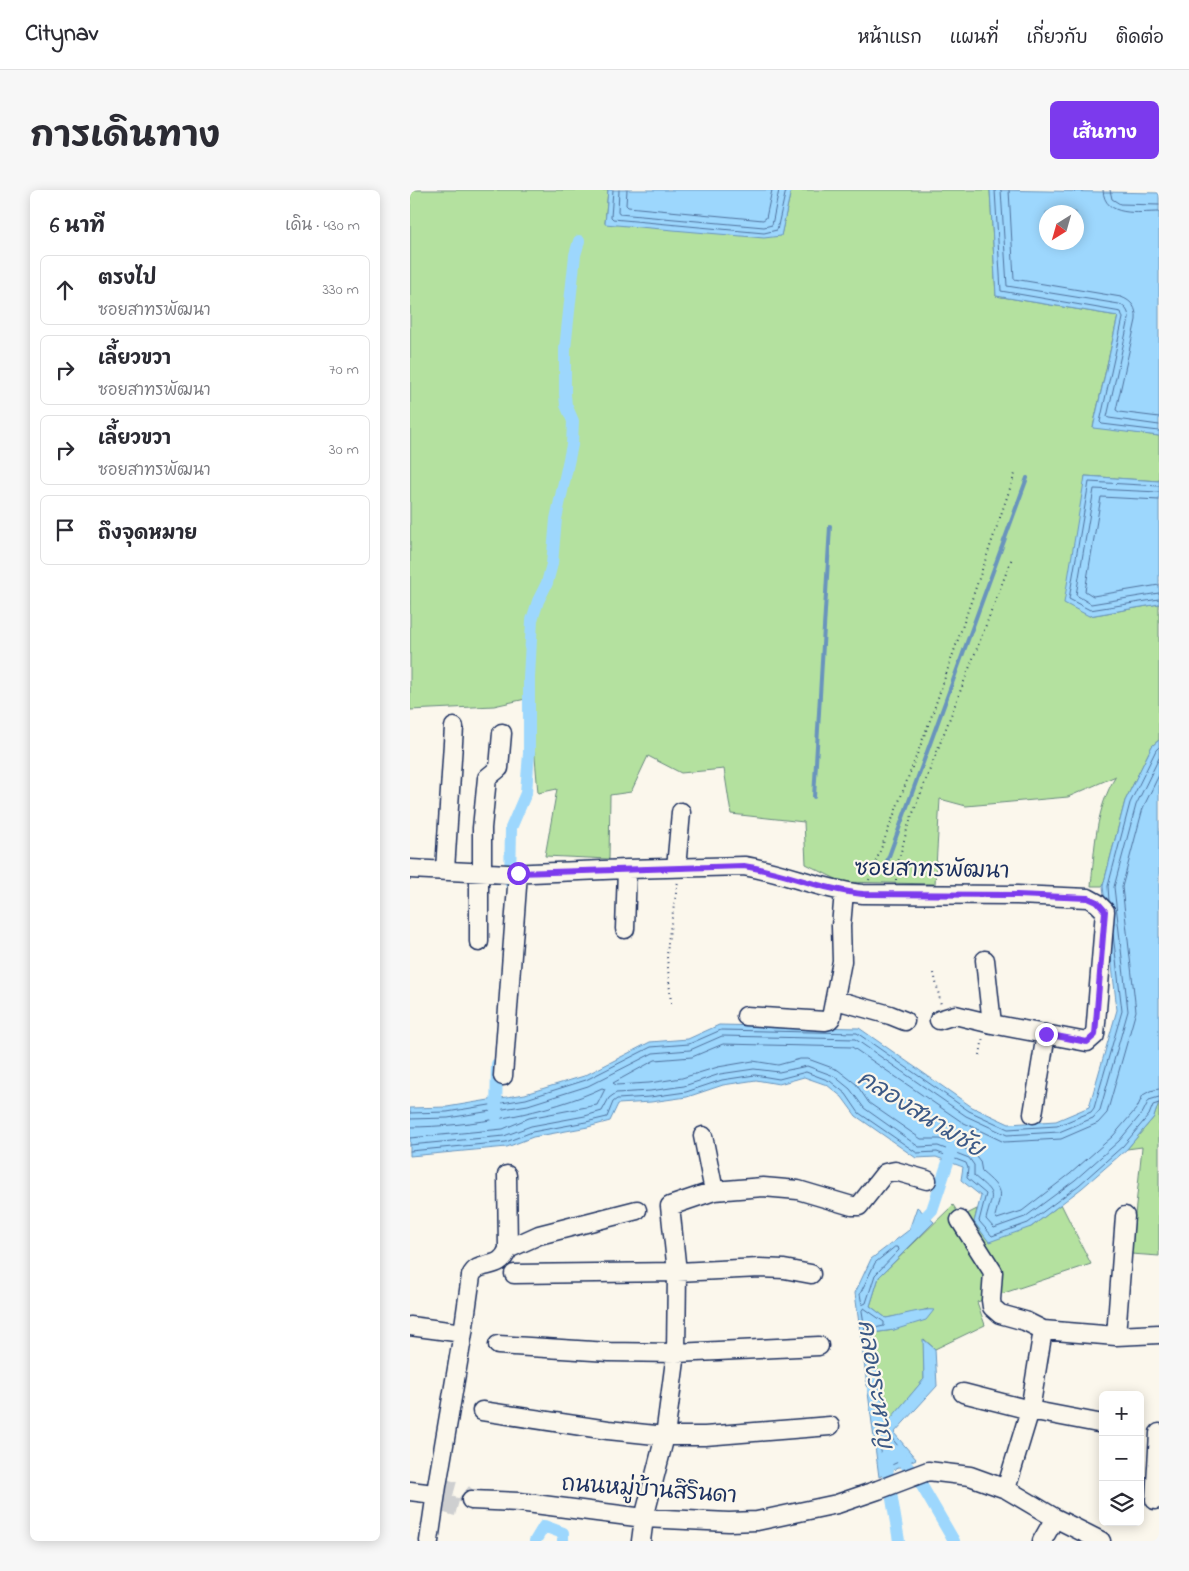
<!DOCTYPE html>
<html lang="th">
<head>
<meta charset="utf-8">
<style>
	:root { --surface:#fff; --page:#f7f7f7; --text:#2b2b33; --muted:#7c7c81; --line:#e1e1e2; --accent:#7c3aed }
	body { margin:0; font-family:"Indie Flower","Playpen Sans Thai",sans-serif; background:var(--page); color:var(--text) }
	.controls { position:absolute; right:15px; bottom:15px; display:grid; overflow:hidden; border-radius:8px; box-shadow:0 2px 12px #0003 }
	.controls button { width:45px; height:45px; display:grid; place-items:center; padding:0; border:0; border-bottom:1px solid var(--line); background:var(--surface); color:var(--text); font:25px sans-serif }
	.compass { position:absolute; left:629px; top:15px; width:45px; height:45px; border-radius:50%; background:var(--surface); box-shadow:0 2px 12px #0003; rotate:217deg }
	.stop { position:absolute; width:15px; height:15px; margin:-11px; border:4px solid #7c3aed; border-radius:50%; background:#fff }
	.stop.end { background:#7c3aed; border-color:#fff; box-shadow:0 1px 5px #0008 }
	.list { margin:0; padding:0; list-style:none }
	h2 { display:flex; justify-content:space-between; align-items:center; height:65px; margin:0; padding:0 20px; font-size:21px }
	h2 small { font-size:16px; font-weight:400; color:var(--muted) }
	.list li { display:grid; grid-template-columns:32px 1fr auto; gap:15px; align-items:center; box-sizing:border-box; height:70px; margin:0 10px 10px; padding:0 10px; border:1px solid var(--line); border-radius:8px }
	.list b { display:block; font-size:19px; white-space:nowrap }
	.list p { margin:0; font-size:16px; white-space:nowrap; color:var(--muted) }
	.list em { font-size:16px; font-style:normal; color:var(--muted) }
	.icon { flex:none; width:28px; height:28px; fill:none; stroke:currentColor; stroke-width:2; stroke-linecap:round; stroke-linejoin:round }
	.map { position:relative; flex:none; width:749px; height:1351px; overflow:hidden; border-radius:8px }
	header { display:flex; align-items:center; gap:30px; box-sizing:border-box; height:70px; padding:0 25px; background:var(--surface); border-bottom:1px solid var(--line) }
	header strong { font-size:24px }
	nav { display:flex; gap:28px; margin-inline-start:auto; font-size:18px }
	.intro { display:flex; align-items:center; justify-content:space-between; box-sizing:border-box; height:120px; padding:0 30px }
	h1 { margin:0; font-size:35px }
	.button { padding:12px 22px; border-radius:8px; background:var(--accent); color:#fff; font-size:18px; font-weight:700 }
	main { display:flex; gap:30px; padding:0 30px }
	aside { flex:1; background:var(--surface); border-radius:8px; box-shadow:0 2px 12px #0003 }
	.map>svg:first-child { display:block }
	.green { fill:#b4e19f; stroke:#68887e }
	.water { fill:#9dd7fd; stroke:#6994bd; fill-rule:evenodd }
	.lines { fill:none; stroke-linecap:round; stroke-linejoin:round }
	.shore { stroke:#4f729e; stroke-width:1 }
	.stream { stroke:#6994bd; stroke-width:4 }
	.canal { stroke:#9dd7fd; stroke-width:12 }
	.minor-tunnel { stroke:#cecfd0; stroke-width:18; stroke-dasharray:18 9; stroke-linecap:butt }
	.minor-casing { stroke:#1b2f5e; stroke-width:21 }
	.path { stroke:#1b2f5e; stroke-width:2; stroke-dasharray:1 4; stroke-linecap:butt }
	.minor { stroke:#fbf7ec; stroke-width:18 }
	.route { stroke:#7c3aed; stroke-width:6 }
	.labels { text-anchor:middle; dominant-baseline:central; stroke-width:4.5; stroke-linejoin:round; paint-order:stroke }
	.street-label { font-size:22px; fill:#1b2f5e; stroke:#fbf7ec }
	.water-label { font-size:24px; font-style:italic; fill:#3c5986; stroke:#fbf7ec }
</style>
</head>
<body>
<header>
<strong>Citynav</strong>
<nav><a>หน้าแรก</a><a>แผนที่</a><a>เกี่ยวกับ</a><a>ติดต่อ</a></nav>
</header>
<div class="intro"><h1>การเดินทาง</h1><a class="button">เส้นทาง</a></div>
<main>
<aside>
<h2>6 นาที<small>เดิน · 430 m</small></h2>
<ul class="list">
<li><svg class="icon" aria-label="ahead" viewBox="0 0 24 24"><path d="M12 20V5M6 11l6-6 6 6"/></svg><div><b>ตรงไป</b><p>ซอยสาทรพัฒนา</p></div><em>330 m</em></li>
<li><svg class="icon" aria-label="right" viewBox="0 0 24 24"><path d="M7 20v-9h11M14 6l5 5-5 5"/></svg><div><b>เลี้ยวขวา</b><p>ซอยสาทรพัฒนา</p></div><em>70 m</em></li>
<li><svg class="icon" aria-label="right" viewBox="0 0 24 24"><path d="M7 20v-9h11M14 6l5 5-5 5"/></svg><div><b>เลี้ยวขวา</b><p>ซอยสาทรพัฒนา</p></div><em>30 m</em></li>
<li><svg class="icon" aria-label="arrive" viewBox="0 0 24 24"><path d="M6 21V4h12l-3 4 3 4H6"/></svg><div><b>ถึงจุดหมาย</b></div></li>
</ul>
</aside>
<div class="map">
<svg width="749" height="1351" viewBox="0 0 749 1351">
	<rect width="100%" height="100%" fill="#fbf7ec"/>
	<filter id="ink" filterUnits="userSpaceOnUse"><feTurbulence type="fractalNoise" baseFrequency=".02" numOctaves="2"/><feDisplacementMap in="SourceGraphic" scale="10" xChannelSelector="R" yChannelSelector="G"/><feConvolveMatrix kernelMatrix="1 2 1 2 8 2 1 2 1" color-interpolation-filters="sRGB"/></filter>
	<g filter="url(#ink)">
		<path class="green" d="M0,0H198L195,33L371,45L381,0H580L586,106L708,126L683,237L749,246V291L675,286L679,426L749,414V550L742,556L715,611L693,696H681C685,657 685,620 706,586L658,607L556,616L530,609L525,694L432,692L396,674L394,632L321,624L314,579L271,583L238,566L221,602L200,605L199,669L135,666L147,599L128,603L120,508L84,516L0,520Z
			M749,912V1066L721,1064L732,957L717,959L744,927Z
			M651,1014L681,1074L567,1112L575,1135L525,1159L514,1149V1189L476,1235L462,1143L484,1140L518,1119L505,1123L476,1128L460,1116L469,1087L543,1015L551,1027L567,1019L564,1033L621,1037Z"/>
		<path class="water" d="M198,0H381L371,46L354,48L195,34Z
			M580,0L749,3V246L683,238L708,126L586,106ZM666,22V52H636V22Z
			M675,286L749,291V414L679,426L654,413Z
			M749,550V912L744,927L717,959L672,998L621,1037L579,1052L564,1032L571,1006L551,990L553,977L526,967L506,968L446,926L432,907L417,895L394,887L369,894L346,890L313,895L277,907L241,912L208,914L200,931L178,937L123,947L97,957L0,966V918L37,917L115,904L174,886L240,852L278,849L309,835L449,838L562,917L599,934L646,931L679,917L707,820L693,696L715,611L742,556Z
			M507,1017L524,1032L469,1087L460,1116L476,1128C488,1126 515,1118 524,1120L516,1130L484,1140L462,1143L476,1234L514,1189L513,1149L525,1159L527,1196L484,1243L506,1269L469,1287L445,1103L461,1069L499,1040Z"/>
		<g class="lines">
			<path class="shore" d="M203,0L201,27L203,29L354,43L367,40L376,0
				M209,0L208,21L209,24L354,37L362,35L369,0
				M217,0L216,15L218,17L353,30L356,28L362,0
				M585,0L591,101L711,122L713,128L690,232L692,234L749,241
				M591,0L597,96L709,114C716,117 719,122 719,129L697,227L699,228L749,235
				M599,0L604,89L711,107C722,111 727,118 726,130L706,220L709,222L749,227
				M693,0C694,28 729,22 749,22
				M700,0L702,9L710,14L749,15
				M749,296L679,292L659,409L680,420L749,409
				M749,302L684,299L666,405L681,414L749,403
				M749,310L691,307L675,401L683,406L749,395
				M749,585L733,618L712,697L726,821L697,923L688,933L651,949L594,952L552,932L442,857L313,854L282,867L245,870L203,893L206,895L239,893L272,888L308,877L343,871L368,875L390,869H398L428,880L446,894L459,913L511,949H530L563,962L570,971L572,982C593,1000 592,1001 585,1026L587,1029L612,1021L660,984L703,946L727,918L733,905L740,901L749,899
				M699,711L698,696L720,613L746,560L749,557
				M0,923L37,922L116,909L176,890L241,857L279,854L311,840L447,843L559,921L598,939L647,936L681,922L684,918L712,821L703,744
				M0,929L38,928L118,915L178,896L243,863L280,860L312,846L445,849L556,926L597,945L649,942L683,928L690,920L718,821L704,697L726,615L749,568
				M0,937C58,937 140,923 192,898L195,899L187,915L119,928L93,939L0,948
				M0,955L94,946L121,936L175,926L192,921L199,908L206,903L240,901L274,896L310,884L344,879L369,882L397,876L424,886L440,899L454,918L509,957L528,956L559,968L564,975V986C587,1005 583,1002 576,1029L584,1038L615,1027L665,990L709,951L733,922L739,910L749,907
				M0,961L96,952L122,942L176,932L197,927L203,912L207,909L240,907L276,902L312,890L345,885L369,889L396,882L420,891L436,904L449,923L507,963L527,962L556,973L558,978L557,988L576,1004L569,1031L582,1046L618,1033L669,995L713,956L739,925L743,915L749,913
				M485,1057H488L489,1060L465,1085L456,1113L452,1115L450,1104L465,1073Z
				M454,1118L474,1132V1136L455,1140L452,1121Z
				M469,1235L479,1239L480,1246L496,1266L495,1269L475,1278L473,1276L468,1237Z"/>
			<path class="stream" d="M404,607L420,336
				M475,677L617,288"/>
			<path class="canal" d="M100,692L101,638L116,603L119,563V488L122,430L128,411L137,393L142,374L146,329L162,255L163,231L156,215L155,204V159L165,65L169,51
				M86,926L87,874
				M506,1037L522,1020L543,957
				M486,1261L512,1296L544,1351
				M475,1267L489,1351
				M125,1351L134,1336L153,1343V1351"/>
			<path class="minor-tunnel" d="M27,1296L53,1303L61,1310L50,1318L25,1311L16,1303Z"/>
			<g class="minor-casing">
				<path id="minor" d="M266,678L271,622
					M0,679L98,684L217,679L334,676C374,682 412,700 453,704L607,705L678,708L687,713L695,721L685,845L677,852L582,834L545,825L529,830
					M35,680L44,537
					M72,682V638L77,588L89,578L92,543
					M215,739L217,679
					M69,752V682
					M575,770L582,834
					M426,810L480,825L495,831
					M336,826L415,831L419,830L421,828L432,771L431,736L434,702
					M93,886L108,683
					M623,924L636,844
					M293,946L304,1001
					M550,1030L583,1082L581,1110L582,1117L590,1124L615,1131L633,1140L706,1146L749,1144
					M98,1059L129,1045L227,1020
					M104,1084L267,1082L350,1078L374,1079L401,1084
					M0,1136L53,1143
					M706,1146L715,1026
					M88,1155L199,1162L266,1163L409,1156
					M553,1203L620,1220L693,1234
					M72,1221L198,1240L255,1246H295L420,1236
					M596,1299L620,1220L633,1140
					M0,1301L16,1303
					M61,1310L109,1312L234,1328L319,1332L347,1331L427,1314L468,1300L518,1281L560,1286L596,1299L645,1328L691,1351
					M745,1310L749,1243
					M19,1351L27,1296L53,1143L61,1086C68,1069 90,1082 98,1059L97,985
					M231,1351L234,1328L255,1246L266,1163L267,1082L260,1016L304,1001L353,997L388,1000L442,1016H449L475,983L485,981L517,990
					M632,1351L645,1328"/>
			</g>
			<path class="path" d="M459,690L522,525L606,281
				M486,690V680L498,636L602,368
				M524,783L531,815
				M261,813L257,767L258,752L268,691
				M570,865L573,847"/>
			<use href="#minor" class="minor"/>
		</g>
	</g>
	<g class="lines" filter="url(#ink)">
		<path class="route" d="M108,683L334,676C374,682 412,700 453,704L607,705L678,708L687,712L695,721L685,845L677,852L636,844"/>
	</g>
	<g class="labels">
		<g class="street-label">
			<text transform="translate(522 681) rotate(1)">ซอยสาทรพัฒนา</text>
			<text transform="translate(239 1301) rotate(4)">ถนนหมู่บ้านสิรินดา</text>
		</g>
		<g class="water-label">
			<text transform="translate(510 925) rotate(32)">คลองสนามชัย</text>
			<text transform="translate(464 1194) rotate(81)">คลองระหาญ</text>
		</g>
	</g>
</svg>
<div class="controls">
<button>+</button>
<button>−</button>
<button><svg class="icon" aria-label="layers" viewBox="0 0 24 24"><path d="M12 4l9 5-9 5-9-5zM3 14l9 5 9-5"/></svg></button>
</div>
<svg class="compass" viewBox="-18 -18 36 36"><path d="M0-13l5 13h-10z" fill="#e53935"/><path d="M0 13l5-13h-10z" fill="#7c7c81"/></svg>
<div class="stop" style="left:108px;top:683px"></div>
<div class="stop end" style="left:636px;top:844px"></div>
</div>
</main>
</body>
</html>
